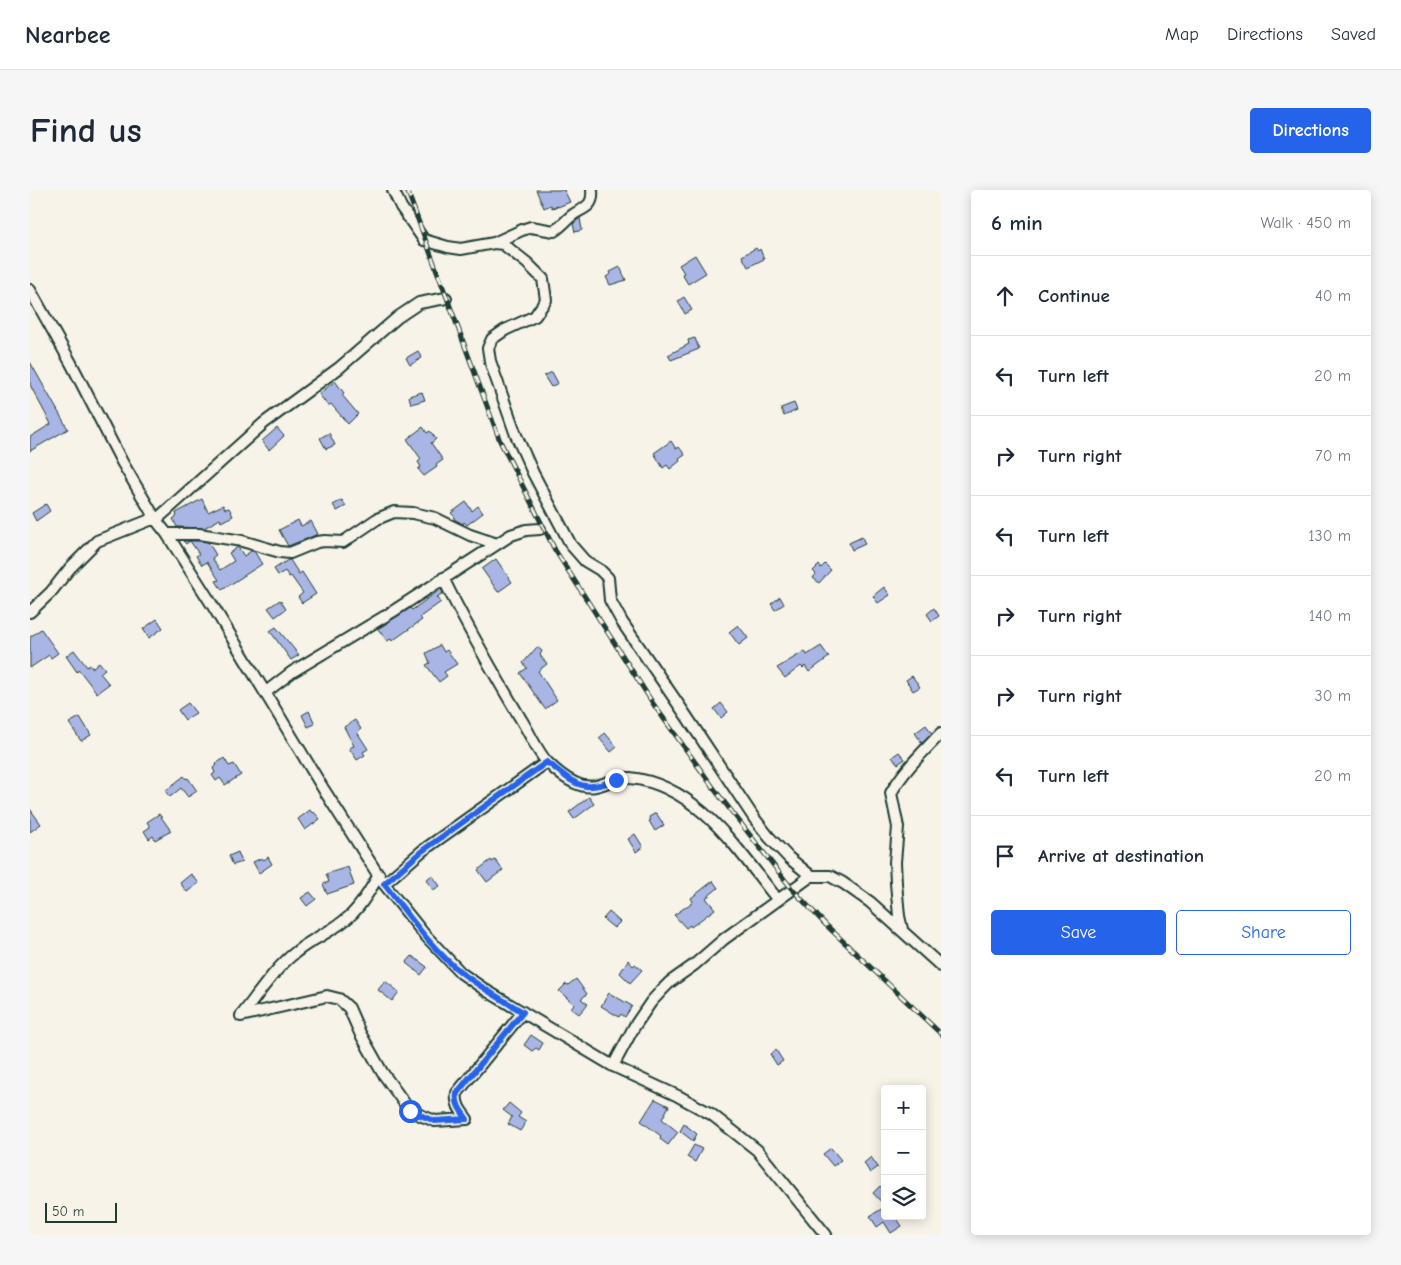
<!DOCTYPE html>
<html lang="en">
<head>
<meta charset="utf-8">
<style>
	:root { --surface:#fff; --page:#f6f6f7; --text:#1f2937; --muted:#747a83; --line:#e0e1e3; --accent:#2563eb }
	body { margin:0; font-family:"Comic Neue",sans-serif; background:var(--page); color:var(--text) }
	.controls { position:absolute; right:15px; bottom:15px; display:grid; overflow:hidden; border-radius:5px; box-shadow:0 2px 12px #0003 }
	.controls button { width:45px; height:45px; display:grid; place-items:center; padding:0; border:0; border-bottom:1px solid var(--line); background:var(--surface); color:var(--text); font:25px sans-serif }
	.scale { position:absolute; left:15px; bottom:12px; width:72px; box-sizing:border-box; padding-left:5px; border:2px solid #1f3d34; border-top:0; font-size:14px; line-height:18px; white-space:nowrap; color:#1f3d34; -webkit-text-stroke:4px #f7f3e8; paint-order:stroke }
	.stop { position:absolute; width:15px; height:15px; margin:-11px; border:4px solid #2563eb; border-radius:50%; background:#fff }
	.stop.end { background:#2563eb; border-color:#fff; box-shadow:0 1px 5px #0008 }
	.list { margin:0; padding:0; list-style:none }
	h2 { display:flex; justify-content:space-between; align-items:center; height:65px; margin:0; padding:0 20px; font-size:21px }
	h2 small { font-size:16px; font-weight:400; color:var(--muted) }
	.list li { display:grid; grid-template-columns:32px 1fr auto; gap:15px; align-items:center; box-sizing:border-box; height:80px; padding:0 20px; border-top:1px solid var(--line) }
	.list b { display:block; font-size:19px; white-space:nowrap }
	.list em { font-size:16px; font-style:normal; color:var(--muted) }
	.actions { display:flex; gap:10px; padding:15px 20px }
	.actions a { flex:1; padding:11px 0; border:1px solid var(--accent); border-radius:5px; text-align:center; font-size:18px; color:var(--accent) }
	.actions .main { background:var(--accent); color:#fff }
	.icon { flex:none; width:28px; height:28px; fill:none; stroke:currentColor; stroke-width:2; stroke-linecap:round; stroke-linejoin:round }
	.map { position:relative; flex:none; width:911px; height:1045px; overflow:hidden; border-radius:5px }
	header { display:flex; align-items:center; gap:30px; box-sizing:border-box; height:70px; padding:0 25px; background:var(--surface); border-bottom:1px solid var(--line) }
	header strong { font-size:24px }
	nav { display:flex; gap:28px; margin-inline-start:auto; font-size:18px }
	.intro { display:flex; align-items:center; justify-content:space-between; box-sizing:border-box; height:120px; padding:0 30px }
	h1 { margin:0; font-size:35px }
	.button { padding:12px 22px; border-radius:5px; background:var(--accent); color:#fff; font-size:18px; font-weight:700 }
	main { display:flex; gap:30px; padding:0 30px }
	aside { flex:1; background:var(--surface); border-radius:5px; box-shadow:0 2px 12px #0003 }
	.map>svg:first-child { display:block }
	.building { fill:#a9b5e5; stroke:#1f3d34 }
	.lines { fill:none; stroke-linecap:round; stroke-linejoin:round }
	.minor-casing { stroke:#1f3d34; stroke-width:14 }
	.minor { stroke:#f7f3e8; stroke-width:10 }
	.rail-casing { stroke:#1f3d34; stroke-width:5 }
	.rail { stroke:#f7f3e8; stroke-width:3; stroke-dasharray:9; stroke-linecap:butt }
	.route { stroke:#2563eb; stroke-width:6 }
</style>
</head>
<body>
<header>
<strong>Nearbee</strong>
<nav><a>Map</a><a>Directions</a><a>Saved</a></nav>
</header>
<div class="intro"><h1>Find us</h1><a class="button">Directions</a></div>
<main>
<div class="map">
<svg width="911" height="1045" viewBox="0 0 911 1045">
	<rect width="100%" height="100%" fill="#f7f3e8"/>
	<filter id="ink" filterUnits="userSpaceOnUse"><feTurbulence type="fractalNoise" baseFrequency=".02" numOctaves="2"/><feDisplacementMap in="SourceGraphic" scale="10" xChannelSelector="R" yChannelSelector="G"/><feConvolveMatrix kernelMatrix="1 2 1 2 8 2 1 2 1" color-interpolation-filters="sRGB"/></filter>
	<g filter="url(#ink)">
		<path class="building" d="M506,0H534L540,12L528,17V16L522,18L521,15L514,18Z
			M550,28L552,40L545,42L543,34Z
			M726,58L728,61L730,59L734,69L718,77L712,66Z
			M665,65L676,83L658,94L652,84L654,83L649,75Z
			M590,77L596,90L580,95L576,87L581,84L580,82Z
			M654,107L662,120L655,124L648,111Z
			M665,148L669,159L641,170L638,165L659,154L658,150Z
			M388,161L392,168L380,175L376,168Z
			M0,172L38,239L0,261V247L21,234L0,195Z
			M522,182L528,193L521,197L514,186Z
			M305,191L314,203L312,205L328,224L318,234L301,214L298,216L289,204Z
			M392,202L395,210L381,214L379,206Z
			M764,213L767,220L754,226L751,218Z
			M393,237L397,243L400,241L406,249L401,253L413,270L406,275L407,277L394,286L388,279L391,277L388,272L391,269L377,249Z
			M247,238L254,246L239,260L232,251Z
			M299,243L305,255L296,259L290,248Z
			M641,251L646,259L649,257L655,265L649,269L650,271L640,279L637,275L633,278L624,263Z
			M172,309L178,322L193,315L195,319L199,318L203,326L191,332L190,329L174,338L147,337L143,329L147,326L146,323Z
			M312,310L316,316L307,321L303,315Z
			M436,312L442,321L448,316L453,323L437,335L434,332L433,334L424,329L425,327L421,323Z
			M16,314L20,321L6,331L2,323Z
			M268,330L271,336L281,331L288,344L258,356L249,340Z
			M832,347L835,354L822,360L819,353Z
			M153,351H168L178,352L186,365L182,368L190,380L204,371L199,363L208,357L214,366L221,361H224L232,374L192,400L186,391L189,390L177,372L172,375L166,366L169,364L160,351L156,354Z
			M466,369L482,392L468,402L452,379Z
			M258,370H260L269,384L272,382L286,404L272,413L268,407L273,403L261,386L259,387L255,381L248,385L244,379Z
			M795,374L801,380L789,393L783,388L786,384L783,381L789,375L791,378Z
			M854,397L860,405L848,413L843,406Z
			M411,399L413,403L407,407L411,412L390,427L392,430L362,451L361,449L357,451L348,439L380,418L382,420Z
			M750,407L754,414L745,420L741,414Z
			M250,410L256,419L245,427L238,418Z
			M904,418L909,426L902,431L897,424Z
			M127,429L133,438L119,448L113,439Z
			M708,435L718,448L709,455L699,442Z
			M246,437L269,465L261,470L240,441Z
			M11,439L28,463L21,468L19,465L0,478V447Z
			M410,455L414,462L417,460L427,474L414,482L417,486L409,492L396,475L400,473L396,463Z
			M791,456L799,467L779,482L775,476L773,478L771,476L755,488L747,478L775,461L777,465Z
			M507,457L512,461L510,465L517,474L508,481L527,510L515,519L490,483L497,478L493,473Z
			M44,460L57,477L60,475L62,478L69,472L75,479L70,483L79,494L67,503L49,480L47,482L36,466Z
			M882,486L890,497L883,501L876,490Z
			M158,513L166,523L155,530L148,520Z
			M691,513L698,522L691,528L684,519Z
			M279,521L285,534L278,537L272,525Z
			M50,527L61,545L51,551L39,533Z
			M325,530L331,539L327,542L338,559L333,562L335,565L327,570L319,558L324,556L314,537Z
			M896,535L902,543L892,553L885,543Z
			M575,543L587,557L581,562L569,548Z
			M869,562L875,569L868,574L862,567Z
			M194,568L199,576L204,574L211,585L195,595L190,588L186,591L182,585L185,583L183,578L187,575L186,574Z
			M154,586L156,589L158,588L167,601L158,607L151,598L140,607L135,601Z
			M559,607L564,614L544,629L539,622Z
			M0,619L11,634L0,642Z
			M280,620L282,623L284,622L290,629L275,640L268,629Z
			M626,623L634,635L625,641L619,631L621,630L619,627Z
			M129,624L141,641L125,650L123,646L119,649L114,641L120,637L117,632Z
			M605,644L613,657L606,662L598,649Z
			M208,662L212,672L203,675L199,666Z
			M238,667L242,674L229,683L223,672L232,668L234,670Z
			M461,670L462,672L465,670L473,680L457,692L448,680Z
			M318,677L324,695L297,704L293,694L299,692L296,684Z
			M161,684L169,693L157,702L150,693Z
			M402,685L410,696L403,700L396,690Z
			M683,691L688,698L676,708L685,719L661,737L660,735L656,738L644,725L663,712L661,708Z
			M280,702L286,709L277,716L271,708Z
			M579,722L590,732L584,738L573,729Z
			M382,766L397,777L391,785L376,773Z
			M598,770L603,776L605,774L612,780L600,793L590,783Z
			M546,789L557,804L551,809L558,814L549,824L541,818L544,814L529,801L536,794L538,795Z
			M355,791L369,802L362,811L348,800Z
			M579,803L602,816L595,827L591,824L589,827L571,816Z
			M501,845L513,853L509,860L506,858L502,861L494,855Z
			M746,860L753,871L747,875L740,864Z
			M625,909L639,916L632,929L648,942L638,955L630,949L631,946L611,931Z
			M479,913L491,923L488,927L496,932L490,941L478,934L482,927L473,920Z
			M654,934L667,944L663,951L650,941Z
			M664,955L672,959L665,972L657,967Z
			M801,958L811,970L803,976L793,964Z
			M841,967L848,977L840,983L834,973Z
			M850,996L855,1001V1016L843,1003Z
			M855,1017V1026H865L872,1036L861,1043L854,1032L847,1037L840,1026Z"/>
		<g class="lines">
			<g class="minor-casing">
				<path id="minor" d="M363,0L371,17L394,50L418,57L431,59L464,53L473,54L497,73L513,89L516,110L505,126L475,140L462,149L458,158L460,171L486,245L503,283L541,355L555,371L570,380L578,388L580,410L592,432L657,527L724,628L739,647L759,668L781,686H800L813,693L840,712L911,776
					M464,53L492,40L501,37L524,41C530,37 534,33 539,28C550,17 564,20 562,0
					M0,100L41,173L92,272L126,330L137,344L181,413L294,600L354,694L394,744L431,783L457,801L583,876L648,906L681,924L727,960L796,1045
					M137,344H169L212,351L250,362L260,363L287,352L295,351L313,352L347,329L364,322L383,323L405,328L440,345L467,354
					M413,388C437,437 464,484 492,531C499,542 509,565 518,573C525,580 536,589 545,593C568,604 579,586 600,588C668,595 709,662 748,710
					M0,422L21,402L40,378L67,351L120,330H126L234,233L309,178L368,127L389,113L416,108
					M236,502L262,482L362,422L481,345L496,340L510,339
					M354,694L392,661L517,572
					M872,739L869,726L866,693L865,672L868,637L861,603C874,580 893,562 911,543
					M211,826L297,806L309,809L319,818L330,843L352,882L380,921L405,931L437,929
					M211,826C228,805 244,779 266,762C284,747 307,740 323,723C334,712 341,698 349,685
					M583,876L604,837L621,812L632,800L640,792L664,775L694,749L781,686
					M437,929C431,921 425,914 427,903L493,822"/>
			</g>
			<use href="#minor" class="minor"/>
			<g class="rail-casing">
				<path id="rail" d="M377,0L470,251L525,360L624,515L688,604L762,699L796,735L911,844"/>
			</g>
			<use href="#rail" class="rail"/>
		</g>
	</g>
	<g class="lines" filter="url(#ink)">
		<path class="route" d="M380,921L405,931L437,929C431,921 425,914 427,903L493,822C473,810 451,798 432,783C401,759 378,724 354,694L392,661L517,572C545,593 550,604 586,590"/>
	</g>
</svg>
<div class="controls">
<button>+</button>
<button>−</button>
<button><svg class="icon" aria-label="layers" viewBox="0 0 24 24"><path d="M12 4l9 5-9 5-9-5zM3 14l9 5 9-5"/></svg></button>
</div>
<div class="scale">50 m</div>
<div class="stop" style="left:380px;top:921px"></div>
<div class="stop end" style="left:586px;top:590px"></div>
</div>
<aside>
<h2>6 min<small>Walk · 450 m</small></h2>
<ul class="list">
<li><svg class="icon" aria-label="ahead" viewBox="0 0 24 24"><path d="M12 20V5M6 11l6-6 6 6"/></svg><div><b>Continue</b></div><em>40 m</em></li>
<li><svg class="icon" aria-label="left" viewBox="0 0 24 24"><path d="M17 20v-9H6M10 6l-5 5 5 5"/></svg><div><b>Turn left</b></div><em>20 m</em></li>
<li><svg class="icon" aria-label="right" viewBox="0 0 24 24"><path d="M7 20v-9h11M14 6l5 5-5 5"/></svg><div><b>Turn right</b></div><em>70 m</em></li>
<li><svg class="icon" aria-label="left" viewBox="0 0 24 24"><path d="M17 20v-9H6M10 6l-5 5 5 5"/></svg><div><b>Turn left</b></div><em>130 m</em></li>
<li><svg class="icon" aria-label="right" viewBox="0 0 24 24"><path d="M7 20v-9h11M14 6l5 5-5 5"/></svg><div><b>Turn right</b></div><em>140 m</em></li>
<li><svg class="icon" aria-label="right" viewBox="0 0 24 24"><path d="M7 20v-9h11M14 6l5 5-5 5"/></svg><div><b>Turn right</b></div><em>30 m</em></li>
<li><svg class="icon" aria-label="left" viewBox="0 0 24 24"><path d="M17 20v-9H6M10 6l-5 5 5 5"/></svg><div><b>Turn left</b></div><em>20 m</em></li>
<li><svg class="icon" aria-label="arrive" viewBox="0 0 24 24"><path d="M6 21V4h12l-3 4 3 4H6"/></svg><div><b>Arrive at destination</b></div></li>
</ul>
<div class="actions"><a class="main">Save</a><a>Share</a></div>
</aside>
</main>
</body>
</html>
